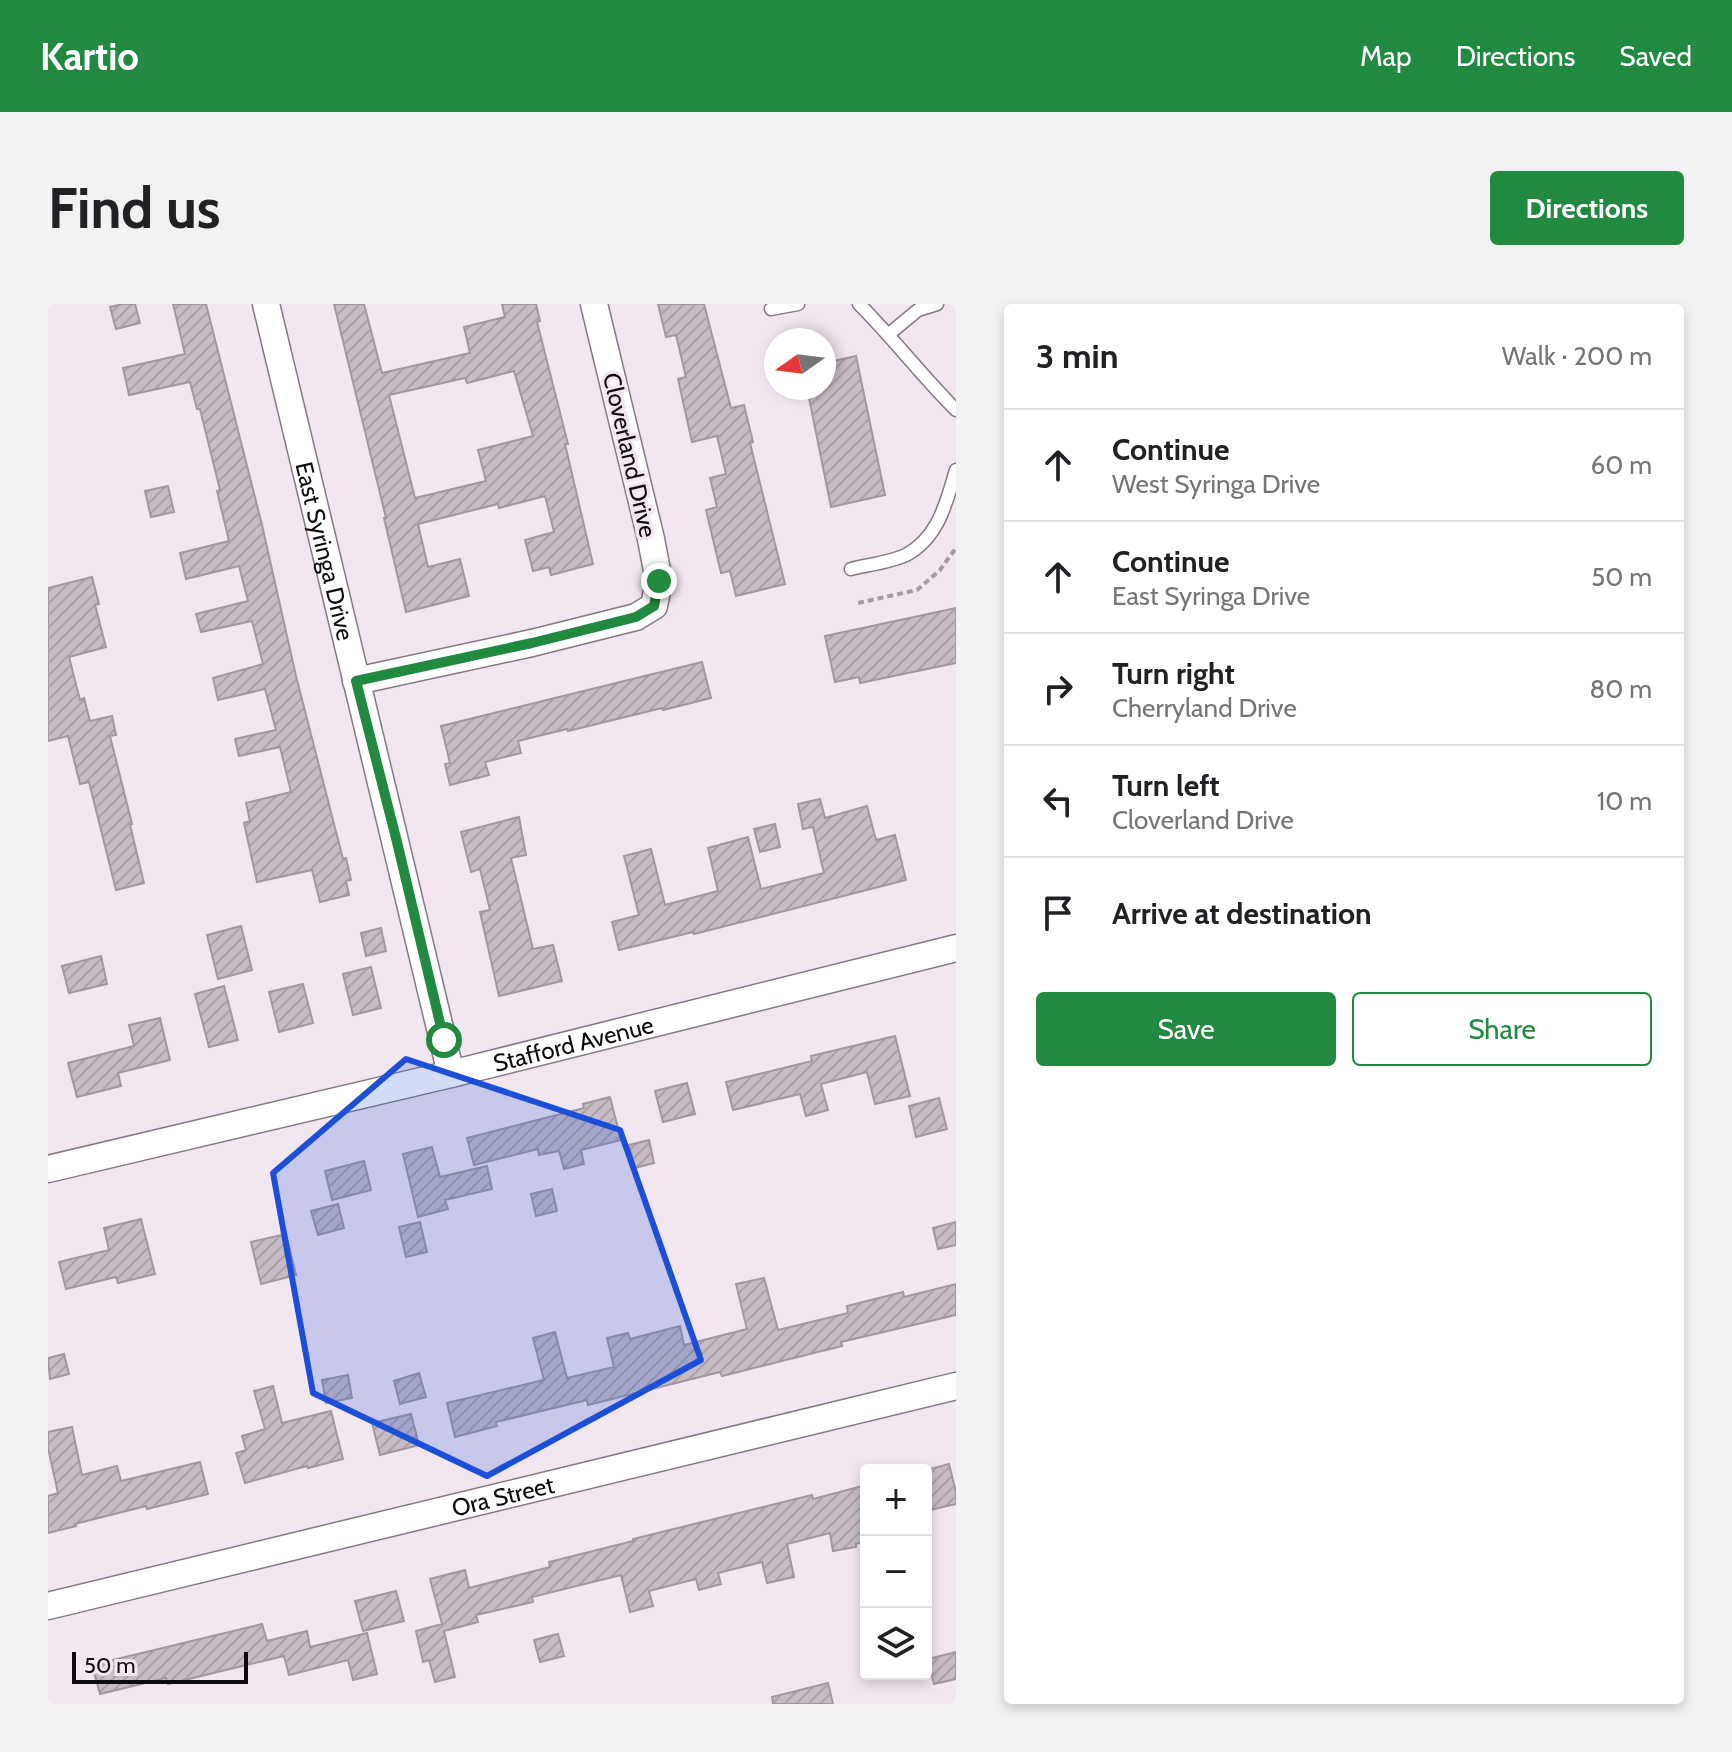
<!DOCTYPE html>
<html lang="en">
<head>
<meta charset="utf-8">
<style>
	:root { --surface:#fff; --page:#f2f2f2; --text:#202124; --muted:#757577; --line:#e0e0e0; --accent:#218a40 }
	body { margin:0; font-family:Cabin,sans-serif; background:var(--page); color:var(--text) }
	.controls { position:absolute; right:24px; bottom:24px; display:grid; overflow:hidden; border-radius:8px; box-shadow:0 4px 12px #0003 }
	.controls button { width:72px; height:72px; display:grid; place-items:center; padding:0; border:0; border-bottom:2px solid var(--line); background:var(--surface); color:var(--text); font:40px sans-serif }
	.compass { position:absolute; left:716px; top:24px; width:72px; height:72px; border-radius:50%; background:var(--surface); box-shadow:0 4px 12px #0003; rotate:256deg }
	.scale { position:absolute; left:24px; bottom:20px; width:176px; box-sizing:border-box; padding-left:8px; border:4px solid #0e0b0e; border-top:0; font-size:22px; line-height:28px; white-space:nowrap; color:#0e0b0e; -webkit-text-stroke:6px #f2e6f1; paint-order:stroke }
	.stop { position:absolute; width:24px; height:24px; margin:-18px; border:6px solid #218a40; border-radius:50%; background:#fff }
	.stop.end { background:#218a40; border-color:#fff; box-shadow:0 2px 8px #0008 }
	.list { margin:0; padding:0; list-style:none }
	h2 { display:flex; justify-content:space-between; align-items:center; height:104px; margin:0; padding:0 32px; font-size:34px }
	h2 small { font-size:26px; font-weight:400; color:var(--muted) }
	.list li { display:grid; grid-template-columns:52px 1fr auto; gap:24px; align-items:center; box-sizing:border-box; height:112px; padding:0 32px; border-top:2px solid var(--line) }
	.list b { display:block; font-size:30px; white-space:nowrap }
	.list p { margin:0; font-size:26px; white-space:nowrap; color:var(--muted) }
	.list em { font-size:26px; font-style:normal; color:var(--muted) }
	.actions { display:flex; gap:16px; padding:24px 32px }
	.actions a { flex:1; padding:18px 0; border:2px solid var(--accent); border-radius:8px; text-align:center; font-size:28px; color:var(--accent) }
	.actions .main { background:var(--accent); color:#fff }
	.icon { flex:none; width:44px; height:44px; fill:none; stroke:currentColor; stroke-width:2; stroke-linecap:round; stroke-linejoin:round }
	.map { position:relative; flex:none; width:908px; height:1400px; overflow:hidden; border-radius:8px }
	header { display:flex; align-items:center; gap:48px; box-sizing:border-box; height:112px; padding:0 40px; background:var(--accent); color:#fff }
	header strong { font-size:38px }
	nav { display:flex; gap:44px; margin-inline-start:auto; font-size:28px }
	.intro { display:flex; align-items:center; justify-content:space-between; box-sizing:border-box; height:192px; padding:0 48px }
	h1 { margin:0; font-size:56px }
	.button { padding:20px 36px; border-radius:8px; background:var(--accent); color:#fff; font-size:28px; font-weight:700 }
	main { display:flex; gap:48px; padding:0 48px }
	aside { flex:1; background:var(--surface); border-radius:8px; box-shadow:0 4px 12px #0003 }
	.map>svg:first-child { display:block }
	.building { fill:url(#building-hatch); stroke:#a196a0; stroke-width:2; fill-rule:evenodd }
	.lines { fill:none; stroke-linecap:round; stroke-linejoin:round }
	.service-casing { stroke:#837982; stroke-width:15 }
	.minor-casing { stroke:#837982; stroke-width:29 }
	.path { stroke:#a39aa3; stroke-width:4; stroke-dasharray:6 4; stroke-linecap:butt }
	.service { stroke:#fff; stroke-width:12 }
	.minor { stroke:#fff; stroke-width:26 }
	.route { stroke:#218a40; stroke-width:10 }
	.marked { fill:#1d4ed8; fill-opacity:0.2; stroke:#1d4ed8; stroke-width:6; stroke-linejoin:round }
	.labels { text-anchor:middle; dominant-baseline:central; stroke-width:7; stroke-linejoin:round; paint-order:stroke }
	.street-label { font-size:24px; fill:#0e0b0e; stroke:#f2e6f1 }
</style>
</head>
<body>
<header>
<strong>Kartio</strong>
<nav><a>Map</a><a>Directions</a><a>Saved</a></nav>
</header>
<div class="intro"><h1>Find us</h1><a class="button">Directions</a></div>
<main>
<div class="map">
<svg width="908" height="1400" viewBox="0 0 908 1400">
	<defs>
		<pattern id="building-hatch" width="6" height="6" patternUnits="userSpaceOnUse" patternTransform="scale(2)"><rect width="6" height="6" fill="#c7bcc6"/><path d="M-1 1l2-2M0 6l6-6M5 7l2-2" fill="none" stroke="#aaa0a9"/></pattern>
	</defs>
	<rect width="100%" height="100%" fill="#f2e6f1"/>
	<path class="building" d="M75,0H87L92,19L68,25L62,3Z
		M125,0H158L214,221L248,372L295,555L298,554L303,576L298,577L301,591L272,598L264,566L209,578L196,519L202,517L198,499L243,488L232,443L191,452L187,435L228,426L217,385L170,396L165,374L215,360L204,317L153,328L148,310L200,297L191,262L138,275L132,249L181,237L169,187L172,186L152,105H149L142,78L81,91L75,64L137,50Z
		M286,0H316L334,69L422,49L416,23L457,13L454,0H488L492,17L489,18L520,140H517L545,260L503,271L501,263L485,267L477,236L506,228L497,192L451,204L450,200L370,220L380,263L412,255L421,292L358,308L336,214H338ZM466,67L485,132L430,146L438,177L367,194L341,91L417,74L419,79Z
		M610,0H656L683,104L696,101L705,138L702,139L737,280L688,292L682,267L673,269L658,206L669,203L662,174L678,170L669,132L644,138L630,75L638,73L628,31L618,33Z
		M808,52L837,191L783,203L759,84H776V59Z
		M120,182L126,208L103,213L97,187Z
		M44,273L51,300L47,301L58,343L21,353L32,396L36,394L42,417L64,412L68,431L62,432L84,520L82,521L96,579L68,586L41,478L32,480L20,432L0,437V284Z
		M908,304V359L812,379L811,373L787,378L777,332Z
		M654,358L663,394L615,406L614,404L520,427L519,425L470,437L473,449L437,458L441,471L402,481L397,460L402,459L393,422Z
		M772,495L777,514L819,502L828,536L847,531L858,576L646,630L645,628L571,646L564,618L591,611L576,552L603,545L617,601L670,587L660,544L700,533L713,585L776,569L765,523L755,525L750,500Z
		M471,513L478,551L463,554L485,645L505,641L514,677L451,692L432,608L442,606L432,565L423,568L413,528Z
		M727,520L732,543L712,548L706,525Z
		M193,622L204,666L170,675L159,631Z
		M333,624L338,647L318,652L313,629Z
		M53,652L59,680L21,689L14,662Z
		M323,663L333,704L305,711L295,670Z
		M255,680L265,719L231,728L221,688Z
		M176,682L190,736L161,743L147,690Z
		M112,714L122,756L70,769L73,782L29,793L20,759L86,742L81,721Z
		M847,732L862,792L827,800L819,768L773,780L780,806L758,812L752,790L685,806L678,778L764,757L763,752Z
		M639,779L647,810L615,818L607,787Z
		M562,793L573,836L533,846L536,860L516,865L511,847L491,851L490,845L426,861L419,834L536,804L535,800Z
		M891,794L899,825L868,833L861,802Z
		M601,836L606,859L587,864L581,841Z
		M384,843L392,873L439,862L444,885L397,896L400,905L370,913L355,850Z
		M316,857L323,886L284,896L277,867Z
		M504,885L509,907L488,912L483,890Z
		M290,900L296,924L270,931L263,907Z
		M93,915L107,970L70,979L68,973L18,985L11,958L61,946L56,924Z
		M372,918L379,948L358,953L351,923Z
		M908,918V941L890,945L885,924Z
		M238,930L248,971L213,980L203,938Z
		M716,974L730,1026L800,1009L799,1002L855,988L856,993L908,980V1011L793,1038L794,1042L674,1072L672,1068L540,1101L539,1096L448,1118L449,1122L407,1133L399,1099L496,1076L485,1034L507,1028L519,1074L566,1063L559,1034L580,1029L582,1035L632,1022L636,1041L699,1025L688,980Z
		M16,1050L21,1070L2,1075L0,1054Z
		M371,1069L378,1093L352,1100L346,1077Z
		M300,1071L304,1094L278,1099L274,1076Z
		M225,1082L234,1119L283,1107L295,1155L260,1164L259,1162L197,1179L188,1149L198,1146L194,1132L217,1125L206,1087Z
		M363,1110L371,1141L332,1151L324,1119Z
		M24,1123L34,1171L69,1162L73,1177L152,1158L160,1190L99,1205L98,1202L27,1220L28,1222L0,1229V1192L10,1189L0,1144V1128Z
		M901,1160L908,1188V1200L878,1207V1166Z
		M818,1181V1237L808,1240V1243L785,1247L782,1229L739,1240L746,1273L719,1279L714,1258L670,1269L673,1280L651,1286L648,1275L601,1287L605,1302L582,1308L573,1271L484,1293L485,1298L428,1311L430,1318L396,1327L407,1373L387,1378L381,1356L375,1358L368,1327L394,1320L382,1275L417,1266L421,1284L502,1263L501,1258L585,1237V1235L764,1191L765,1195Z
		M348,1287L356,1317L315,1327L307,1297Z
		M214,1320L219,1337L259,1327L262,1343L319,1329L329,1370L305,1376L300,1356L241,1371L236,1352L120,1380L118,1374L52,1390L44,1361Z
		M510,1330L516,1352L492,1358L486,1336Z
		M908,1348V1375L886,1380L880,1355Z
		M780,1379L785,1400H725L724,1393Z"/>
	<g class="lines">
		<g class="service-casing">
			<path id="service" d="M811,0C845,34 874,72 908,106
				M723,5L750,0
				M841,30L870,6L889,0
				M803,265C819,261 843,258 858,251C891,233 898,199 908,166"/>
		</g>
		<g class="minor-casing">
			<g id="minor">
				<path id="s1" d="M218,0L403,770"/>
				<path d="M308,377L484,339L588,313L606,302L611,277L603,235L546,0"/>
				<path id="s2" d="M0,865L403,770L908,644"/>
				<path id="s3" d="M0,1302L908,1082"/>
			</g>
		</g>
		<path class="path" d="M810,299L869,286L892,266L908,244"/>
		<use href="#service" class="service"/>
		<use href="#minor" class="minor"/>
	</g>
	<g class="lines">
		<path class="route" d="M396,736L349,538L308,377L484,339L588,313L606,302L611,277"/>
	</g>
	<path class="marked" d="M358,755L572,826L653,1056L439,1172L265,1089L225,869Z"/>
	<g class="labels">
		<g class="street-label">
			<text transform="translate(582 151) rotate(77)">Cloverland Drive</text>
			<text stroke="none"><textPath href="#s1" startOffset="254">East Syringa Drive</textPath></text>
			<text stroke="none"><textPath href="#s2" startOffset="540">Stafford Avenue</textPath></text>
			<text stroke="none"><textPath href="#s3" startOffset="468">Ora Street</textPath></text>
		</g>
	</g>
</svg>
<div class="controls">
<button>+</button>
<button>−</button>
<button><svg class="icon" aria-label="layers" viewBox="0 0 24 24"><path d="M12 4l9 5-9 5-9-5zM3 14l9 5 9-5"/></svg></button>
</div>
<svg class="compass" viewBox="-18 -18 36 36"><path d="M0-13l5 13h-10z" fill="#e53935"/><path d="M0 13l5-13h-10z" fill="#757577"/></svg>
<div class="scale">50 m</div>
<div class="stop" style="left:396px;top:736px"></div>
<div class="stop end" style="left:611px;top:277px"></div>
</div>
<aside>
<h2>3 min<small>Walk · 200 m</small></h2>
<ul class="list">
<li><svg class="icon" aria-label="ahead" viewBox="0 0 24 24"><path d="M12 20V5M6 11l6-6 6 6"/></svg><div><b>Continue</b><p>West Syringa Drive</p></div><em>60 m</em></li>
<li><svg class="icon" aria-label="ahead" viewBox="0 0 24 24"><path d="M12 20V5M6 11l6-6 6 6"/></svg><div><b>Continue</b><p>East Syringa Drive</p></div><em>50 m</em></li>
<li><svg class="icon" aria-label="right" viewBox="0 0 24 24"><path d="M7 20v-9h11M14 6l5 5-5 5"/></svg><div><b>Turn right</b><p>Cherryland Drive</p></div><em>80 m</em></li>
<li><svg class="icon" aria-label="left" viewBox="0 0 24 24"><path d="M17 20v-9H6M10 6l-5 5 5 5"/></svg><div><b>Turn left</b><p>Cloverland Drive</p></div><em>10 m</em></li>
<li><svg class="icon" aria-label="arrive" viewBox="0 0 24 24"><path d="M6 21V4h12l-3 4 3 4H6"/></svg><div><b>Arrive at destination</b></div></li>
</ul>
<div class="actions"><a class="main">Save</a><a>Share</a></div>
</aside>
</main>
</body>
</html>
